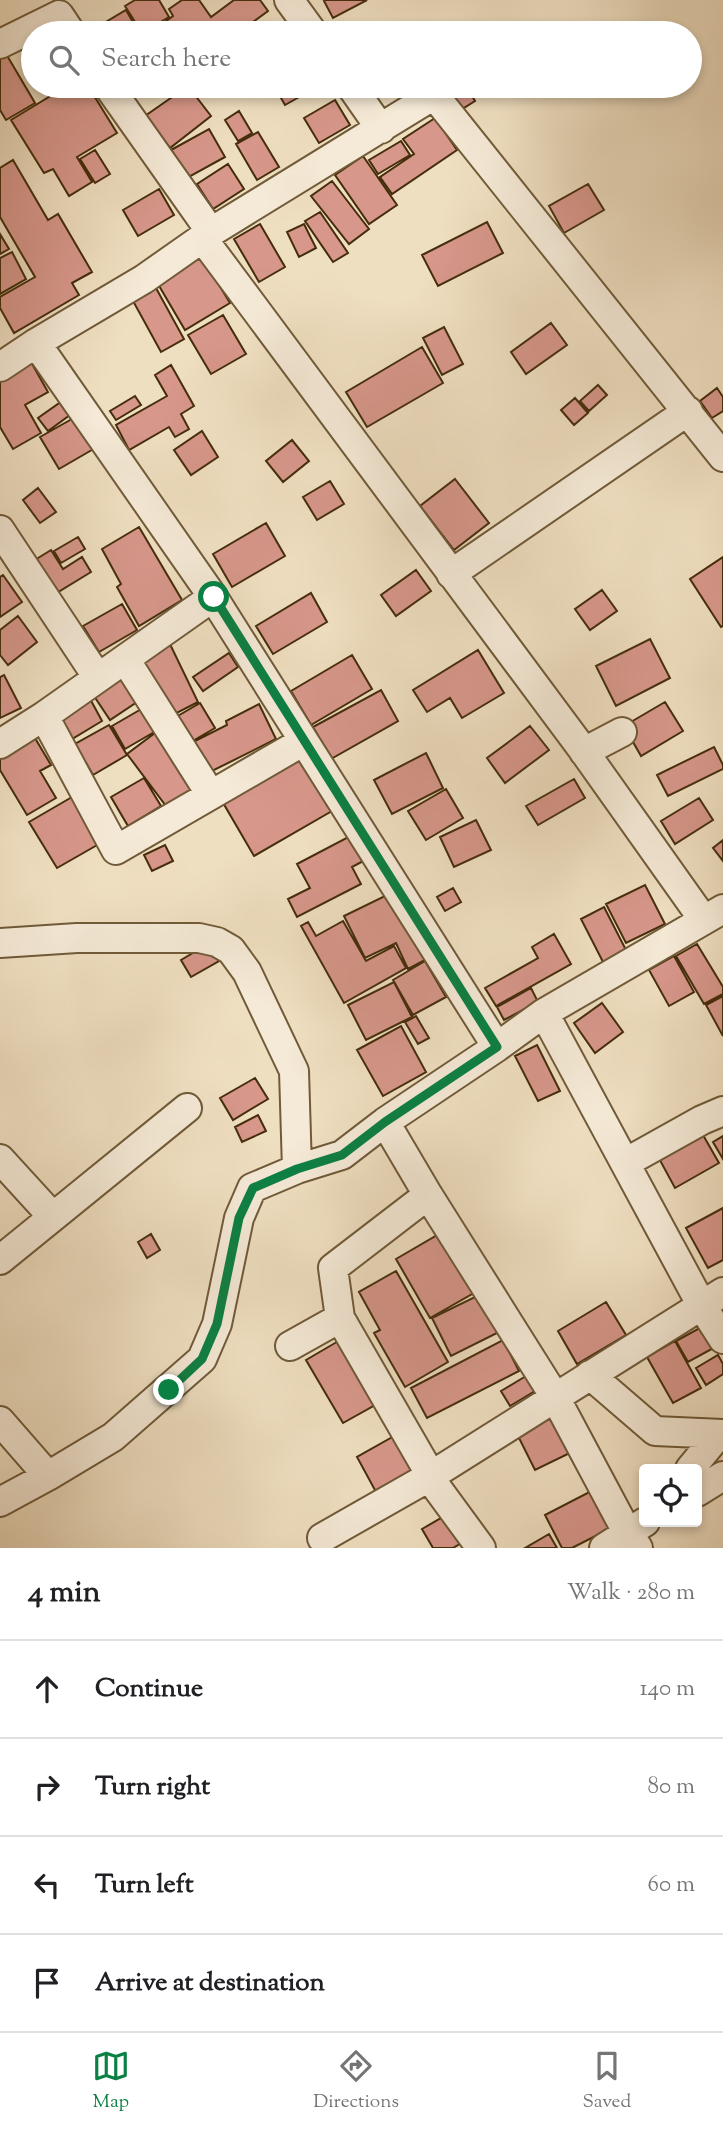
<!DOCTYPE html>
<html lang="en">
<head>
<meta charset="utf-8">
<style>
	:root { --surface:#fff; --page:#f6f6f6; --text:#202124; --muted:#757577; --line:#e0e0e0; --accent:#0b8043 }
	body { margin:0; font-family:"Sorts Mill Goudy",serif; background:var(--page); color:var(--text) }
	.controls { position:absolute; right:21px; bottom:21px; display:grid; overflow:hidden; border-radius:7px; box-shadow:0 4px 10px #0003 }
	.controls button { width:63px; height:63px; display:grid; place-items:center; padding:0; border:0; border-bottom:2px solid var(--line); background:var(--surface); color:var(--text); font:35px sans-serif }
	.stop { position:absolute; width:21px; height:21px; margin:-16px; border:5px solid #0b8043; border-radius:50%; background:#fff }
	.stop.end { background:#0b8043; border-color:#fff; box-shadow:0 2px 7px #0008 }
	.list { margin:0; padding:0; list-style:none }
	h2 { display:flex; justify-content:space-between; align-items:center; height:91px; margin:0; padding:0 28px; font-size:30px }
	h2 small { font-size:23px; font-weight:400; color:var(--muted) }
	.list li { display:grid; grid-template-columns:46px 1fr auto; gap:21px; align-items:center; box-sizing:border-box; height:98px; padding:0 28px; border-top:2px solid var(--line) }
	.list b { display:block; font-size:26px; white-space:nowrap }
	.list em { font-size:23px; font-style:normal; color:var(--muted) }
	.icon { flex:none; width:38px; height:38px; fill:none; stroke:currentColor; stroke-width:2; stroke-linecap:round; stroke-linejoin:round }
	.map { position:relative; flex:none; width:723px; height:1548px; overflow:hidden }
	.search { position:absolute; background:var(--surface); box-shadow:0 4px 10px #0003; left:21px; right:21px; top:21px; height:77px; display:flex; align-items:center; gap:18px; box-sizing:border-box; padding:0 24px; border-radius:38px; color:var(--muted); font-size:26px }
	.sheet { height:483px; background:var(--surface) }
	nav { display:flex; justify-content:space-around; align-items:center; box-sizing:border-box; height:98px; border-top:2px solid var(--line); background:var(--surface); font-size:19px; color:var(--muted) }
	nav a { display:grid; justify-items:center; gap:4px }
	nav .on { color:var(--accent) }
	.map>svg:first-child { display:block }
	.building { fill:#d7978b; stroke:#452d0b; stroke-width:2 }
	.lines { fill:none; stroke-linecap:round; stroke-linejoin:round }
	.minor-casing { stroke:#705a38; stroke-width:32 }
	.minor { stroke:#f5ead7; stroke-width:28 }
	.route { stroke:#0b8043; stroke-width:9 }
</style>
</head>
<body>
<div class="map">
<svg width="723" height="1548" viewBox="0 0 723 1548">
	<rect width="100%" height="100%" fill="#efdfc1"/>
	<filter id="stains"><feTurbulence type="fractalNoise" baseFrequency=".00286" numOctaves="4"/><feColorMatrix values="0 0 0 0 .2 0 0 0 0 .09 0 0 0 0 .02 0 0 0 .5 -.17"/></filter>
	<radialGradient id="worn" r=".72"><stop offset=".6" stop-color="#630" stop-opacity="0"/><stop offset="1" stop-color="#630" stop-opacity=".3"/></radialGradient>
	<path class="building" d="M135,0H159L169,17L142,33L125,6Z
		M182,0H199L211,17L234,0H260L268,11L238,33H150L173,16L169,9Z
		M326,0H367L333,18L324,1Z
		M126,10L138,31L135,33H103L99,26Z
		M2,47L35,103L6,120L0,110V49Z
		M67,86H88L117,133L77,157L92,182L69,196L53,169L44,173L11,120Z
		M188,86L211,116L170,148L145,116Z
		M274,86H307L310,91L285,105Z
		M444,86H466L475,101L459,111Z
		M335,100L350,125L319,143L304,118Z
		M239,111L252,133L238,141L225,120Z
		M435,118L457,150L392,194L380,177L414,154L403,139Z
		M209,129L225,157L187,178L171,150Z
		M258,132L279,167L257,180L236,144Z
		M401,141L410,155L378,174L369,160Z
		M95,150L110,174L95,183L80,159Z
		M363,156L397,205L369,224L335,175Z
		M13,160L48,220L58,214L92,272L72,283L79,295L14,333L0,308V297L35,277L0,217V168Z
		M228,164L244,189L213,209L197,184Z
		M332,181L369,229L349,244L311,196Z
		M588,184L604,210L564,233L549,206Z
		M159,189L174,215L138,236L123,210Z
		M320,212L348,253L333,262L305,221Z
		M487,222L503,253L438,286L422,255Z
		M260,224L285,267L259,282L234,239Z
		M304,224L316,248L299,257L287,232Z
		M0,234L9,249L0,254Z
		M196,247L230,303L185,330L155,279Z
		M12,252L26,279L0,294V258Z
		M156,288L184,339L161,352L133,301Z
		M223,315L246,354L211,374L188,335Z
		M551,323L567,345L526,374L511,352Z
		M444,327L463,364L442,375L423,338Z
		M422,347L443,383L367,427L346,392Z
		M31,362L48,392L25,405L41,433L13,449L0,427V380Z
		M171,365L194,406L181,414L189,429L175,437L169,427L129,450L116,425L167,396L155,375Z
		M598,385L607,395L589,411L580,401Z
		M717,388L723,397V411L712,418L700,401Z
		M135,396L141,405L116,420L110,411Z
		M575,398L588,413L574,425L561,410Z
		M65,399L74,412L48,431L38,418Z
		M79,415L97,447L59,469L40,437Z
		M202,431L218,457L191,475L174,450Z
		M292,440L309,461L283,482L266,461Z
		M455,479L489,523L454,550L420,506Z
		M330,481L344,504L317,520L303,497Z
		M38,488L56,512L40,523L23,500Z
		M266,523L285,556L232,587L213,554Z
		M139,527L182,600L139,626L117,587L121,584L102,549Z
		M78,537L85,549L61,563L54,551Z
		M51,550L63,569L82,557L91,572L50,597L30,563Z
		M723,557V626L721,627L690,579Z
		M416,570L431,591L396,616L381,595Z
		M3,575L22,602L0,617V577Z
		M602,590L617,611L590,630L575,609Z
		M311,593L327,622L273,654L256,626Z
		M122,604L137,630L99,652L83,626Z
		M18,616L37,642L8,665L0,655V630Z
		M650,639L670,678L616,706L596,666Z
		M168,640L198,702L167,718L136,655Z
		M478,650L504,693L462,718L450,698L427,712L413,690Z
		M229,653L238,667L203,691L193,677Z
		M352,655L372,689L311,725L291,691Z
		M123,669L143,698L110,720L90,690Z
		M4,675L21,708L0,718V677Z
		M381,690L398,721L331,759L313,727Z
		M88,695L102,721L72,739L57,713Z
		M665,702L683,731L641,756L624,726Z
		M200,703L215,728L191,742L176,717Z
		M259,704L276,739L204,775L189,744L227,725L226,721Z
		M143,708L156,731L125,749L112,726Z
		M109,725L127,755L93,775L75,744Z
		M530,726L549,750L505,783L487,758Z
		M159,730L201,785L169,810L127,754Z
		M32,733L51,765L40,771L56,798L27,815L0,770V752Z
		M714,747L723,765V769L668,796L657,775Z
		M426,753L443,788L392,814L374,780Z
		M299,755L332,811L254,856L222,801Z
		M144,778L161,806L128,826L111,797Z
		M574,779L585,798L538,825L526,806Z
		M446,789L463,818L426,840L408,811Z
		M72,797L99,844L57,868L29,822Z
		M699,798L713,820L675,844L661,821Z
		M476,820L491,850L454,867L440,837Z
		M354,834L367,859L352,867L361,884L297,917L288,899L310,888L297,864Z
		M723,840V861L713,848Z
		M165,845L173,861L152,871L144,855Z
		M645,885L665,924L626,943L606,904Z
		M453,888L461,902L445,911L437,897Z
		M391,893L425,960L408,969L396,943L365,958L344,916Z
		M604,907L626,950L603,962L581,919Z
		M343,921L366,961L394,946L406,968L344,1003L301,926L308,922L316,936Z
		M554,934L571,964L496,1006L485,988L538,958L532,947Z
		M210,943L219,961L191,977L181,960Z
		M697,944L723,987V994L704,1004L676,956Z
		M674,956L694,992L669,1006L649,970Z
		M425,961L446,997L413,1015L393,980Z
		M394,982L412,1017L366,1040L348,1005Z
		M531,988L538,1002L504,1020L497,1007Z
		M723,996V1036L706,1005Z
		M602,1003L623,1032L595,1053L574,1023Z
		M416,1016L429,1038L418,1044L405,1022Z
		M401,1026L426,1072L383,1096L357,1050Z
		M537,1045L560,1091L538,1101L515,1056Z
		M255,1078L268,1099L233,1120L220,1098Z
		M258,1115L266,1131L242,1142L235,1127Z
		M699,1128L719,1163L675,1188L656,1153Z
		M723,1136V1159L713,1142Z
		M723,1208V1260L708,1268L686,1228Z
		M446,1230L479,1290L430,1318L396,1259Z
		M151,1234L160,1250L147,1258L138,1242Z
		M396,1271L448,1362L405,1387L374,1333L380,1330L359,1292Z
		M481,1294L499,1332L451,1356L432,1318Z
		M606,1302L626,1335L577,1364L558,1331Z
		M707,1324L719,1345L688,1362L676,1341Z
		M347,1336L384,1400L343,1423L306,1360Z
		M503,1340L519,1371L427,1418L411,1388Z
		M675,1341L701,1388L673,1403L647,1357Z
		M718,1355L723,1364V1374L706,1385L696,1368Z
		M531,1373L540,1388L510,1406L501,1391Z
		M559,1410L578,1449L535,1470L516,1432Z
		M403,1431L423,1466L376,1492L357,1457Z
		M599,1487L619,1524L572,1548H562L545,1515Z
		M448,1514L463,1542L453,1548H433L422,1529Z
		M549,1534L557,1548H525Z"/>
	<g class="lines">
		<g class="minor-casing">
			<path id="minor" d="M289,0L313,33
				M0,44L59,15L71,33
				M108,86L211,232
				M351,86L381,129
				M203,239L583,750L703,919
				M0,367L36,343
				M0,530L98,678
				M451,574L688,411
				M125,659L211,795
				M44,716L116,850L304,741
				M0,744L44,716L213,597
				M584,752L622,732
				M0,943L77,938H199L217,942L231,950L247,972L294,1071L297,1169
				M544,1013L702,1306L723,1339
				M497,1047L213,597L36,343L144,279L211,232L434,95L723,457
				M385,1122L428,1195L555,1397L627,1532L638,1548
				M0,1159L53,1217
				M625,1163L702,1120L723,1111
				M428,1195L333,1268L340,1318L426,1467L429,1477L481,1548
				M0,1260L187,1108
				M290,1346L340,1318
				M590,1375L655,1431L723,1434
				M0,1421L48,1476
				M690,1469L719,1434
				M697,1492L723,1476
				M0,1502L48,1476L113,1437L202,1359L217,1324L239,1218L252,1188L297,1169L342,1155L385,1122L497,1047L544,1013L723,909
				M322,1538L429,1477L723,1292
				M604,1548L645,1522"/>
		</g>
		<use href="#minor" class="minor"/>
	</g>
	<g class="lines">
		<path class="route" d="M169,1390L202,1359L217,1324L239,1218L253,1188L297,1169L342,1155L385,1122L497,1047L214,597"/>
	</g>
	<rect width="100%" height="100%" filter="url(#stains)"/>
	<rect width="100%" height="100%" fill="url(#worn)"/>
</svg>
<div class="controls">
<button><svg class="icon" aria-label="locate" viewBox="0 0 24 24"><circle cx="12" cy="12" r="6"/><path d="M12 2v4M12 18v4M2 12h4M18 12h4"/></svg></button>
</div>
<div class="stop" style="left:214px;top:597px"></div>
<div class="stop end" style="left:169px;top:1390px"></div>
<div class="search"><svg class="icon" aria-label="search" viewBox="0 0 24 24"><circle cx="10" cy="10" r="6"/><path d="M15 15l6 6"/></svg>Search here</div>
</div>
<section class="sheet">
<h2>4 min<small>Walk · 280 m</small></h2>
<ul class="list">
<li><svg class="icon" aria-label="ahead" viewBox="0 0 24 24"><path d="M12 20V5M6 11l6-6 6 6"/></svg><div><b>Continue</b></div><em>140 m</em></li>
<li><svg class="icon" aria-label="right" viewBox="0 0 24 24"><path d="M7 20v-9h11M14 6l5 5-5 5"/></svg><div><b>Turn right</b></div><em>80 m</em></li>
<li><svg class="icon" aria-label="left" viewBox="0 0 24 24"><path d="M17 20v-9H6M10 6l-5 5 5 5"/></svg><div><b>Turn left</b></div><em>60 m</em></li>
<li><svg class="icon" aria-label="arrive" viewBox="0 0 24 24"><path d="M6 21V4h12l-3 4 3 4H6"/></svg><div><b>Arrive at destination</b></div></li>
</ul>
</section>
<nav>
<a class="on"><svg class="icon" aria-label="map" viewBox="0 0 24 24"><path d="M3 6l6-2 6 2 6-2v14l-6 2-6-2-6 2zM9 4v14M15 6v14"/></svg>Map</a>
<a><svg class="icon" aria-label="directions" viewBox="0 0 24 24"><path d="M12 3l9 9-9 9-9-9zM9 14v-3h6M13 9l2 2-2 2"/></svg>Directions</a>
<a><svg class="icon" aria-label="saved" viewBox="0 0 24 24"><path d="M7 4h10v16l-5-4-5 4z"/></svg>Saved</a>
</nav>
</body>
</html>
